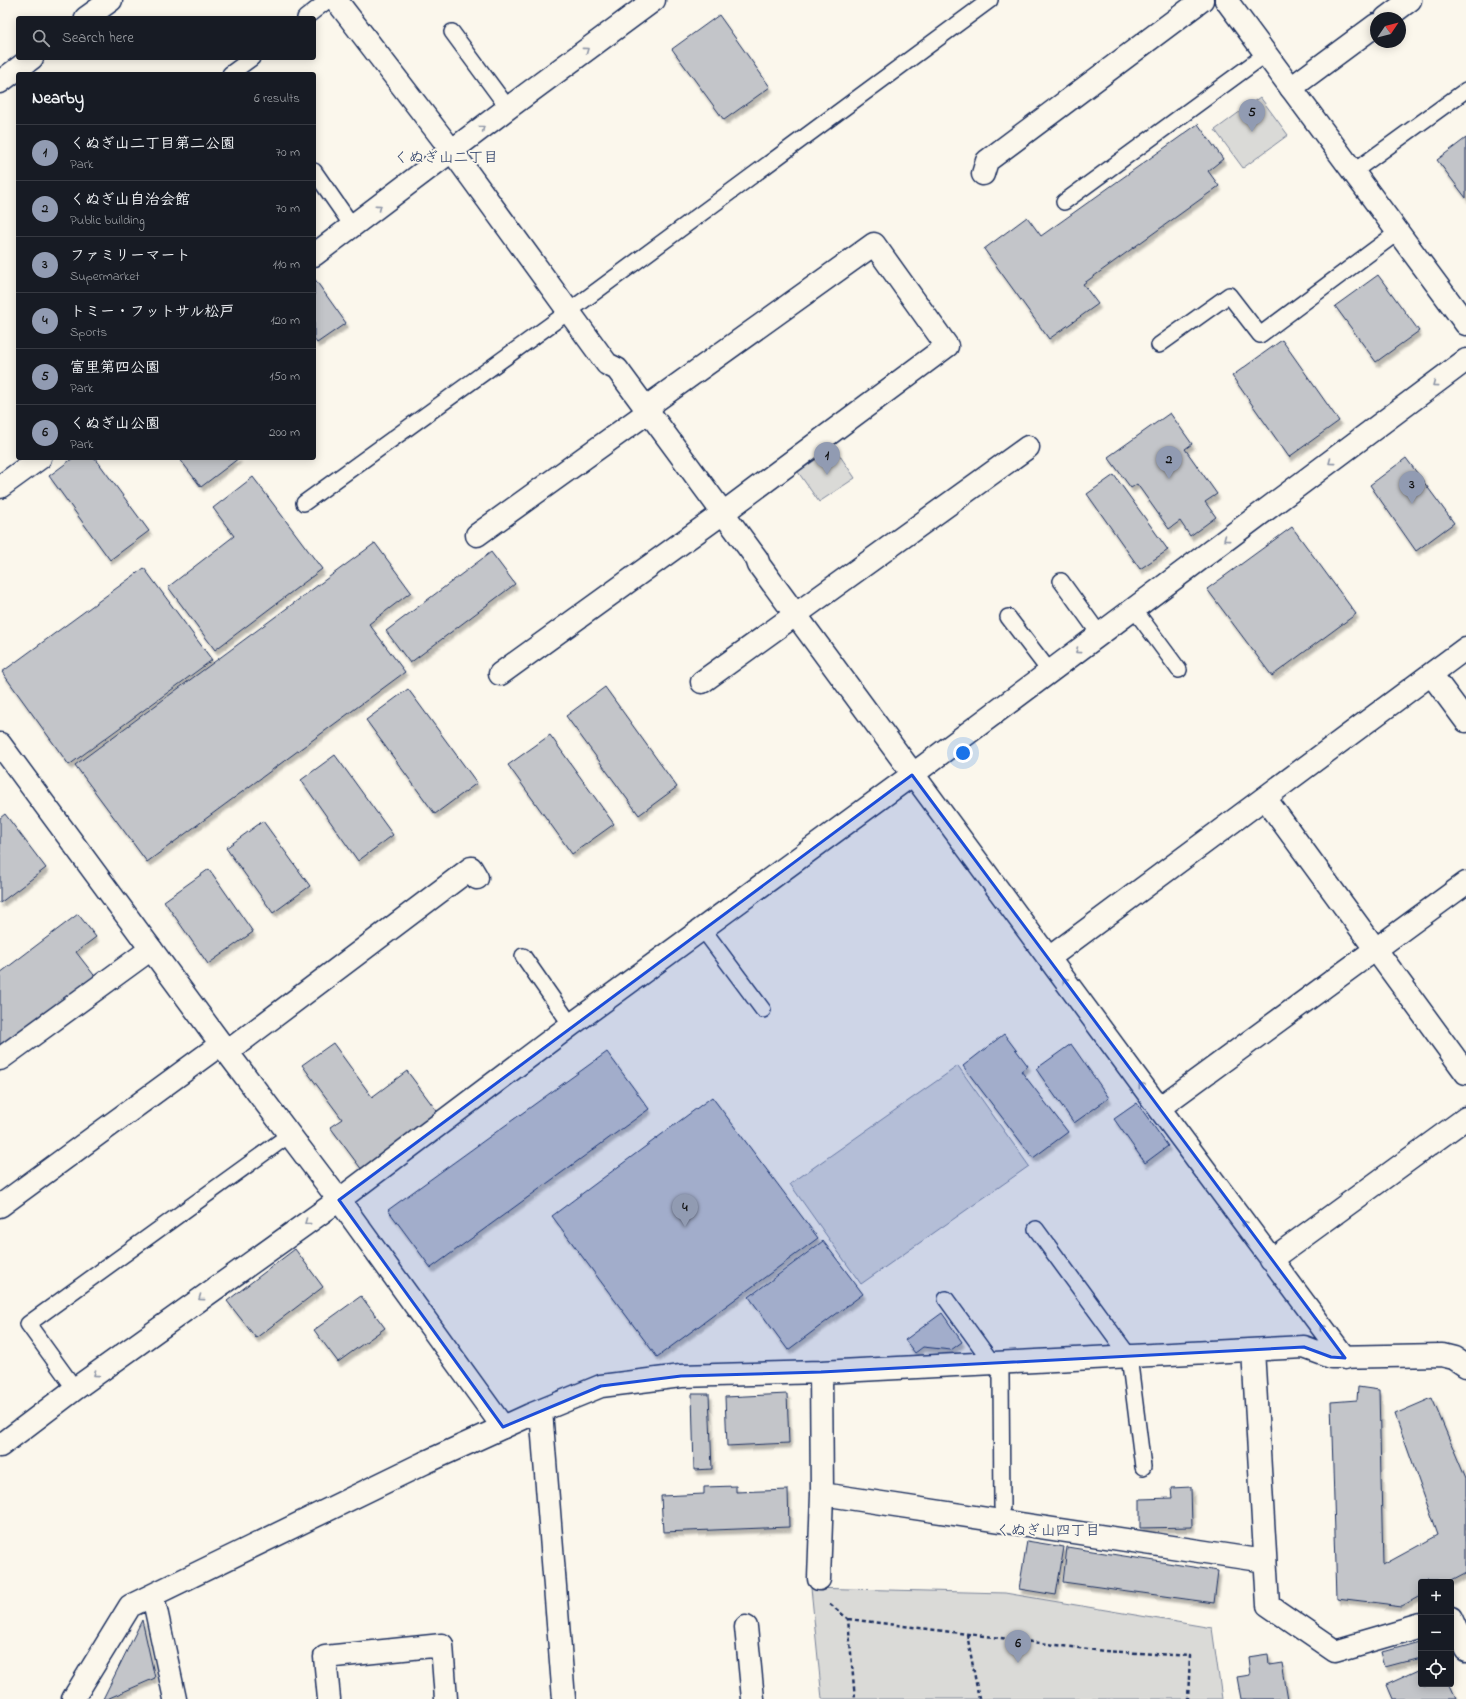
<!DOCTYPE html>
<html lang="en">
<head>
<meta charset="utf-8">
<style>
	:root { --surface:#171b24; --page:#20242c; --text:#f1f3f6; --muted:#9ea1a6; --line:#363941; --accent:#919bb2 }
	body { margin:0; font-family:"Indie Flower","Klee One",sans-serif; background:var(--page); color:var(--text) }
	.controls { position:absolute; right:12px; bottom:12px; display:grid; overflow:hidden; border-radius:4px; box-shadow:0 2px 10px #0003 }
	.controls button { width:36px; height:36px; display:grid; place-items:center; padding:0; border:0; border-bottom:1px solid var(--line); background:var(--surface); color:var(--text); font:20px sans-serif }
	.compass { position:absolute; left:1370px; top:12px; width:36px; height:36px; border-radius:50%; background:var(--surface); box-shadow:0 2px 10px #0003; rotate:55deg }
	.you { position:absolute; left:963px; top:753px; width:14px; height:14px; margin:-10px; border:3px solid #fff; border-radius:50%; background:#1a73e8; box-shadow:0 0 0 6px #1a73e833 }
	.badge { display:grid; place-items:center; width:26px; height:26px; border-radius:50%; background:var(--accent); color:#111; font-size:13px; font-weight:700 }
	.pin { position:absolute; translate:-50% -33px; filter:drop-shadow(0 1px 2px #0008) }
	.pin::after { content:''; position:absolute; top:21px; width:14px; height:12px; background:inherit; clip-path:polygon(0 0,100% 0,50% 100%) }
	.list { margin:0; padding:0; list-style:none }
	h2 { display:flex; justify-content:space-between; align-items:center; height:52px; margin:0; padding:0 16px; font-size:17px }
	h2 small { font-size:13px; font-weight:400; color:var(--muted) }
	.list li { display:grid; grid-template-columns:26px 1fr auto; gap:12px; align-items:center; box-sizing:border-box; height:56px; padding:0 16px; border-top:1px solid var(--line) }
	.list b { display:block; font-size:15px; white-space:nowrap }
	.list p { margin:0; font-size:13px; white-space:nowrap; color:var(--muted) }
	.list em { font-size:13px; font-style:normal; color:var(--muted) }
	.icon { flex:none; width:22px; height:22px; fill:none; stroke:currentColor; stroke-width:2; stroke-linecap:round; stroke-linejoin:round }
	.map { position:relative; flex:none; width:1466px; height:1699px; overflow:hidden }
	.search { position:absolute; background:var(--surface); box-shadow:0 2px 10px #0003; left:16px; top:16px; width:300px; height:44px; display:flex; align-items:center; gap:10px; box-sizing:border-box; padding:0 14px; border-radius:4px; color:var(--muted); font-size:15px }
	.panel { position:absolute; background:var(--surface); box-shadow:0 2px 10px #0003; left:16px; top:72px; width:300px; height:388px; border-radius:4px }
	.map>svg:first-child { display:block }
	.green { fill:#dadad7; stroke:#7a849a }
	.building { fill:#c3c5c9; stroke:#1b2f5e; filter:url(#shadow) }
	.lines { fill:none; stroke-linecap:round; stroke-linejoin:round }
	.service-casing { stroke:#1b2f5e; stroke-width:18 }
	.minor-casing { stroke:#1b2f5e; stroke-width:25 }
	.tertiary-casing { stroke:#1b2f5e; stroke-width:25 }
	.path { stroke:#1b2f5e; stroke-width:2.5; stroke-dasharray:4 3; stroke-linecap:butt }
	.service { stroke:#fbf7ec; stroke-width:15 }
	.minor { stroke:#fbf7ec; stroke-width:22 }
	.tertiary { stroke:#fbf7ec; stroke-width:22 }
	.oneway { stroke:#8b93a5 }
	.marked { fill:#1d4ed8; fill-opacity:0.2; stroke:#1d4ed8; stroke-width:3; stroke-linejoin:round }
	.labels { text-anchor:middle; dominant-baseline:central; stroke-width:4; stroke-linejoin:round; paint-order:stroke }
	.neighbourhood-label { font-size:15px; fill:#1b2f5e; stroke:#fbf7ec }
</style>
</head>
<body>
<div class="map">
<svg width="1466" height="1699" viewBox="0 0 1466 1699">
	<defs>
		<filter id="shadow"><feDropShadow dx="2.5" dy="4.5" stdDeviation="1" flood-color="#0004"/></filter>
	</defs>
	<rect width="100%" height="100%" fill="#fbf7ec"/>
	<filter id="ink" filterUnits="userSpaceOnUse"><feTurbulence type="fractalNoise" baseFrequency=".025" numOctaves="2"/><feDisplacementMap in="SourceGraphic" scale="8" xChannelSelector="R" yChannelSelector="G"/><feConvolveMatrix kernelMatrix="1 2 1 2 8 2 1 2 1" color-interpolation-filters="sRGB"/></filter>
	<g filter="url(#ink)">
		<path class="green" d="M1260,97L1288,135L1243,168L1215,130Z
			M834,447L855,478L819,502L798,472Z
			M958,1066L1029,1166L861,1284L790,1184Z
			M811,1588L1005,1593L1212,1628L1222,1699H822Z"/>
		<path class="building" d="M719,15L770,87L724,120L672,49Z
			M1198,124L1223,159L1208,171L1219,186L1083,284L1098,304L1049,339L984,249L1027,217L1041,236Z
			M1466,138V198L1437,160Z
			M1378,275L1419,331L1376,362L1335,306Z
			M314,278L346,323L317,343L314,339Z
			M1282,340L1339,421L1289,457L1232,376Z
			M1170,413L1192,444L1185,449L1217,494L1205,502L1216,517L1190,536L1180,521L1169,529L1137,484L1131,488L1108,457Z
			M73,458H95L149,531L110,560L49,476Z
			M179,458H239L201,487Z
			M1406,458L1454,523L1416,551L1370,485Z
			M1114,475L1168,550L1140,569L1087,494Z
			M253,477L322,569L215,650L168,587L234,536L213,508Z
			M1292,527L1356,614L1272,676L1207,589Z
			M375,543L411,592L369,624L405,672L147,862L75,765Z
			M491,552L515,584L410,663L386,631Z
			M144,568L212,660L69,765L2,672Z
			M605,687L677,787L639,815L566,716Z
			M408,689L477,783L435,814L366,720Z
			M550,735L614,824L572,854L508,765Z
			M335,755L393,835L358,861L301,780Z
			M5,814L46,868L0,903V818Z
			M263,821L310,886L273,913L226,848Z
			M209,869L253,932L208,964L164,901Z
			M78,914L96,937L76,952L97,979L0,1052V973Z
			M1004,1034L1028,1066L1021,1071L1068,1132L1033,1158L963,1066Z
			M333,1043L372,1097L407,1071L439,1114L362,1170L330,1127L342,1119L302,1065Z
			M1071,1044L1109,1098L1074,1123L1036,1069Z
			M607,1052L649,1109L431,1268L388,1210Z
			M712,1097L818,1238L657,1357L552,1216Z
			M1137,1103L1168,1146L1145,1163L1114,1119Z
			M823,1241L863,1294L788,1350L749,1297Z
			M295,1249L323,1287L256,1338L227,1301Z
			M361,1296L385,1328L338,1362L314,1330Z
			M942,1313L962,1342L951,1350L923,1347L915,1353L905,1340Z
			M1358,1387L1379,1390L1383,1565L1438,1535L1395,1414L1432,1398L1466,1479V1572L1447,1582H1421V1596L1403,1606L1337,1598L1331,1402L1357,1400Z
			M692,1394H709L712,1469L694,1470Z
			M787,1394L789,1443L727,1446L725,1397Z
			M736,1486V1492L788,1490L789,1527L663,1532L661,1496L704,1494V1487Z
			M1191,1487L1192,1527L1140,1528V1499L1172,1498L1171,1488Z
			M1027,1541L1064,1547L1056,1595L1019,1589Z
			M1067,1547L1218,1571L1214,1603L1063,1582Z
			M142,1620L155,1678L107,1699H103Z
			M1419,1642L1421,1658L1387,1667L1383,1652Z
			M1268,1654L1269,1666L1282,1664L1288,1699H1241L1237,1677L1250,1675L1248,1657Z
			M1421,1669V1684H1448L1455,1699H1392L1386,1685Z"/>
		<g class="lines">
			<g class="service-casing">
				<path id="service" d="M305,18L328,0
					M452,32L508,108
					M230,74L252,58
					M314,171L353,227
					M1353,172L1466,90
					M1064,202L1266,54
					M1159,345L1229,295L1260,335L1398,232
					M304,503L568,312L990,0
					M1061,581L1100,635
					M1134,609L1179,670
					M1008,617L1050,672
					M702,928L763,1010
					M523,956L571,1025
					M1036,1229L1129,1356L1143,1467
					M946,1299L1001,1375L1002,1507
					M75,1389L28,1324L289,1135"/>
			</g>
			<g class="minor-casing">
				<path id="minor" d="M336,0L452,151L607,364L617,369L757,559L759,565L1159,1108L1345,1358
					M86,18L111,0
					M1386,18L1410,0
					M0,82L32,58
					M1291,88L1376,25
					M983,174L987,161L1202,0
					M314,255L508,108L654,0
					M0,487L40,458
					M477,535L648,412L655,401L874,244L947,346L723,513L500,674
					M1431,674L1466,721
					M702,682L1028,447
					M1265,798L1466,1073
					M1049,958L1466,648
					M227,1052L471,868L477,878
					M0,1059L151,949
					M1159,1108L1466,883
					M0,1206L221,1044
					M1271,1260L1466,1118
					M1253,1350L1268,1605L1335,1651L1421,1626
					M821,1372L822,1494L1265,1561
					M541,1411L564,1699
					M0,1446L75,1389L339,1200L571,1025L912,775L1466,360
					M819,1579L822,1494
					M153,1596L175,1699
					M1451,1617L1466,1651
					M746,1627L753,1699
					M73,1699L130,1606L424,1463L530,1415L601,1386L681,1376L821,1372L1304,1347L1331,1357L1442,1355L1454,1358L1466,1366
					M329,1699L325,1657L442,1645L446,1699"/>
			</g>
			<g class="tertiary-casing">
				<path id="tertiary" d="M1226,0L1466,324
					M0,744L227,1052L339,1200L503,1427"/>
			</g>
			<path class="path" d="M830,1604L848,1619L855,1699
				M848,1619L1104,1651L1190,1656L1188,1699
				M967,1634L979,1699"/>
			<use href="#service" class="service"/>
			<use href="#minor" class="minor"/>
			<use href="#tertiary" class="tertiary"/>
		</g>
		<defs><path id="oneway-chevron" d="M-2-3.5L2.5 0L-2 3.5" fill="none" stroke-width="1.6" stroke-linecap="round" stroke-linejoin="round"/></defs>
		<g class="oneway">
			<use href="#oneway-chevron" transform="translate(586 50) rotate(-36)"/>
			<use href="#oneway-chevron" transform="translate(482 128) rotate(-38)"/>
			<use href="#oneway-chevron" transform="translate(379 207) rotate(-37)"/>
			<use href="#oneway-chevron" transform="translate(1435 384) rotate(143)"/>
			<use href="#oneway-chevron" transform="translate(1331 462) rotate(143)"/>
			<use href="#oneway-chevron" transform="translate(1226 539) rotate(143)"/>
			<use href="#oneway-chevron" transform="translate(1078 651) rotate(143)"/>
			<use href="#oneway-chevron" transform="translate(1065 980) rotate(-126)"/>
			<use href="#oneway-chevron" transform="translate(1141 1085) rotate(-126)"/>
			<use href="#oneway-chevron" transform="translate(307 1222) rotate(144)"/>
			<use href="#oneway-chevron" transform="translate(1244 1223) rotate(-127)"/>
			<use href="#oneway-chevron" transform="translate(201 1298) rotate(144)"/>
			<use href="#oneway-chevron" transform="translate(1322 1327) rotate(-127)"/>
			<use href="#oneway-chevron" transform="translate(96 1374) rotate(144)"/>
		</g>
	</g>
	<path class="marked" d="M912,775L1345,1358L1331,1357L1304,1347L821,1372L681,1376L601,1386L503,1427L339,1200Z"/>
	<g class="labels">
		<g class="neighbourhood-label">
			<text x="446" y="158">くぬぎ山二丁目</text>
			<text x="1048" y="1531">くぬぎ山四丁目</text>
		</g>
	</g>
</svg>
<div class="controls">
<button>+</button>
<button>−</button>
<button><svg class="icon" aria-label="locate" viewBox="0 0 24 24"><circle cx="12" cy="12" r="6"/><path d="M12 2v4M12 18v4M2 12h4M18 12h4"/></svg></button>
</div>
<svg class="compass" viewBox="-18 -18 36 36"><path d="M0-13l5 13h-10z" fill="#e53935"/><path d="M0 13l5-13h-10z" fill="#9ea1a6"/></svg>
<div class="you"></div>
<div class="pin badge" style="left:827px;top:475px">1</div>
<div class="pin badge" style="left:1169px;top:479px">2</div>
<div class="pin badge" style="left:1412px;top:504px">3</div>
<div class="pin badge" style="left:685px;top:1227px">4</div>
<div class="pin badge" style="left:1252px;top:132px">5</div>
<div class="pin badge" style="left:1018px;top:1663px">6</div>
<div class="search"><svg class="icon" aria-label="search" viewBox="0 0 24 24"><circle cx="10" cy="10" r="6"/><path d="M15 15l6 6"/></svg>Search here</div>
<section class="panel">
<h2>Nearby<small>6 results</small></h2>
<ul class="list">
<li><span class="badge">1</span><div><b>くぬぎ山二丁目第二公園</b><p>Park</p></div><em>70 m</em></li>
<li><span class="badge">2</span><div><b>くぬぎ山自治会館</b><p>Public building</p></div><em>70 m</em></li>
<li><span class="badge">3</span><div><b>ファミリーマート</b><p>Supermarket</p></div><em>110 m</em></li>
<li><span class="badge">4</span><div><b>トミー・フットサル松戸</b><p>Sports</p></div><em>120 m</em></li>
<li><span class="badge">5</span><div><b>富里第四公園</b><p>Park</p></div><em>150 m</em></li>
<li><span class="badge">6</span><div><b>くぬぎ山公園</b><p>Park</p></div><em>200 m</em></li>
</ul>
</section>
</div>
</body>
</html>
